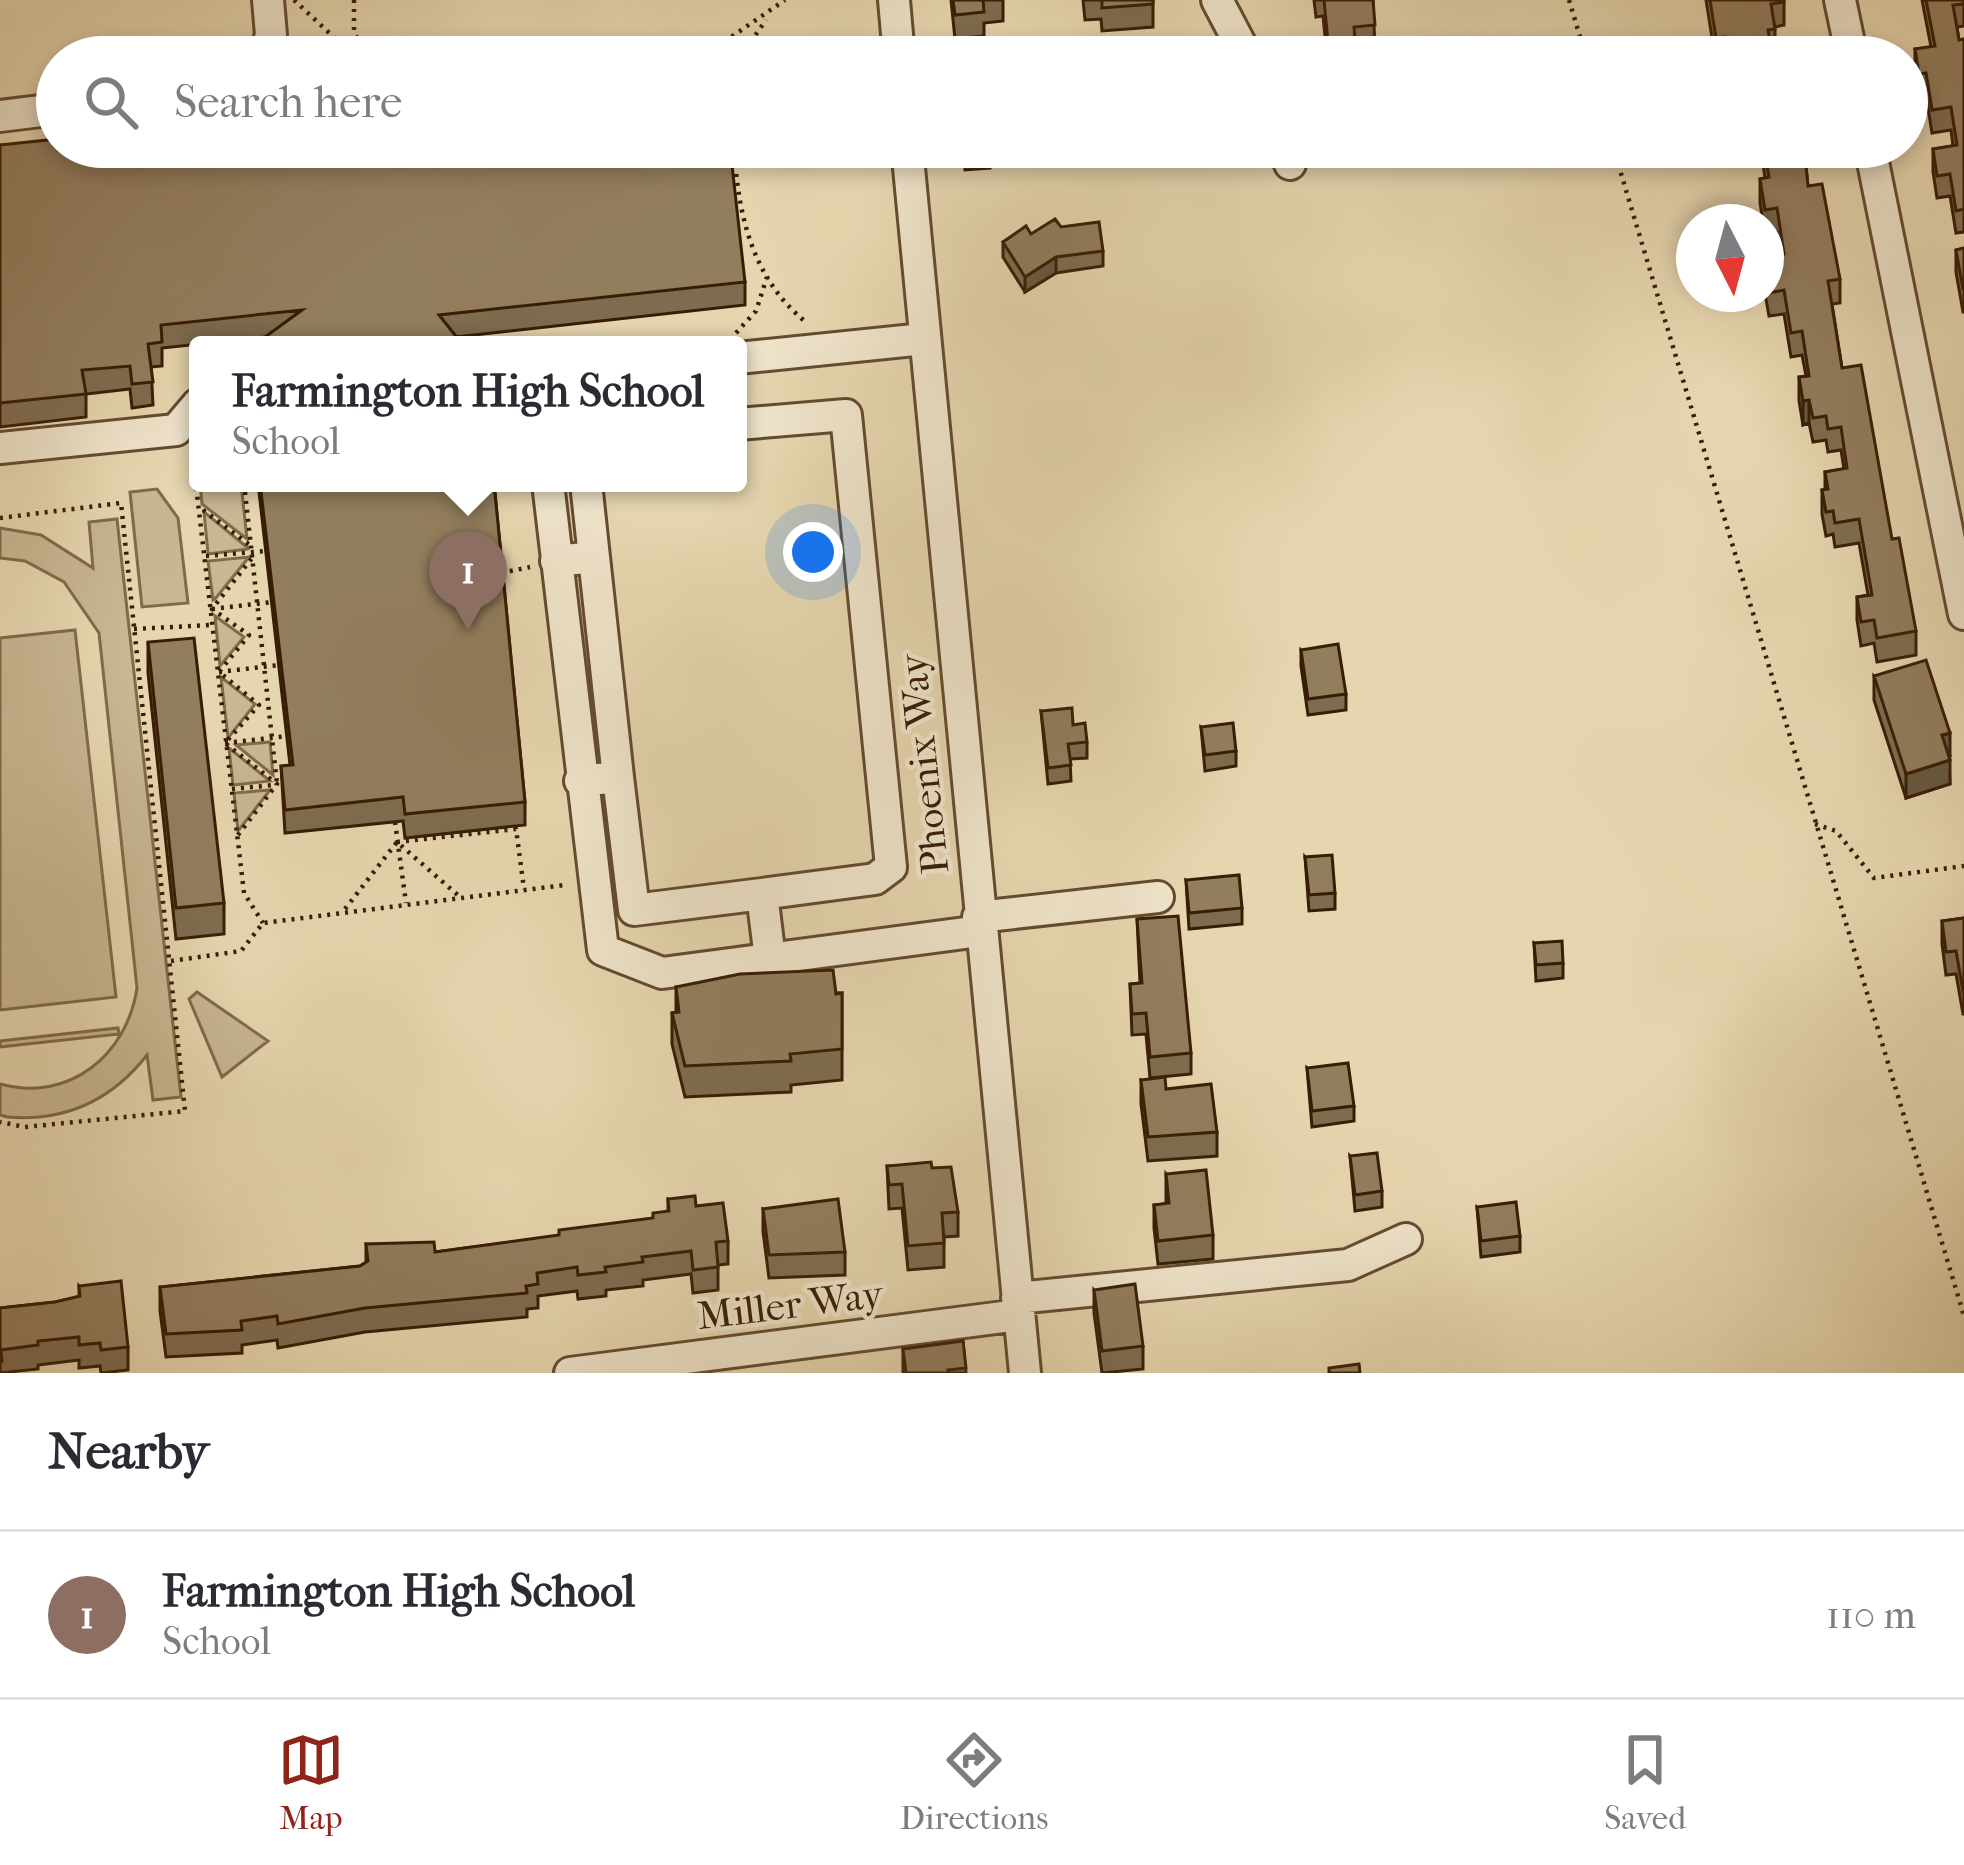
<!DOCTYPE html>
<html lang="en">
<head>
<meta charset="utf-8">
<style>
	:root { --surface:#fff; --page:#f7f7f7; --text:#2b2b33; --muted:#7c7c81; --line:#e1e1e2; --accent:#8f2418 }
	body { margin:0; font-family:"IM FELL French Canon",serif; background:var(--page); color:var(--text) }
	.compass { position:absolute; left:1676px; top:204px; width:108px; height:108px; border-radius:50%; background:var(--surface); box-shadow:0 6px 18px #0003; rotate:174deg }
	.you { position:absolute; left:813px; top:552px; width:42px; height:42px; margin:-30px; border:9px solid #fff; border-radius:50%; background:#1a73e8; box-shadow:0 0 0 18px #1a73e833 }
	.badge { display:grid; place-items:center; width:78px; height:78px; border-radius:50%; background:var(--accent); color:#fff; font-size:39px; font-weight:700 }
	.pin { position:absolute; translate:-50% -99px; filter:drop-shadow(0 3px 6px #0008) }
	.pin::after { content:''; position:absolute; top:63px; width:42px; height:36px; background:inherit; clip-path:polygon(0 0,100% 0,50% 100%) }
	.popup { position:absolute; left:189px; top:336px; width:558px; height:156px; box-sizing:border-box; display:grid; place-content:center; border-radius:12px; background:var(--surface); filter:drop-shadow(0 3px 9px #0005); font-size:39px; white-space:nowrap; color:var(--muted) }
	.popup b { font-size:45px; color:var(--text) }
	.popup::after { content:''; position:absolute; left:50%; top:100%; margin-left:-24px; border:24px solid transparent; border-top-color:var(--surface) }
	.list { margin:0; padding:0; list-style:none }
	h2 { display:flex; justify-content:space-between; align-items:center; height:156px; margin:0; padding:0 48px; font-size:51px }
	h2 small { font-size:39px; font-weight:400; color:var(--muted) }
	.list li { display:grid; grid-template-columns:78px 1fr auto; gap:36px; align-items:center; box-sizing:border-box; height:168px; padding:0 48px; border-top:3px solid var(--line) }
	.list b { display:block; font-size:45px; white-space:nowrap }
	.list p { margin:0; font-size:39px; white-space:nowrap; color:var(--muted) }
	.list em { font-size:39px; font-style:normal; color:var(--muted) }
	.icon { flex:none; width:66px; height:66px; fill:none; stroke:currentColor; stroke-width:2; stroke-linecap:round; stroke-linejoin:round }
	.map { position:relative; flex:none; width:1964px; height:1373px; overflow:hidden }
	.search { position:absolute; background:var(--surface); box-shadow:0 6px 18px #0003; left:36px; right:36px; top:36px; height:132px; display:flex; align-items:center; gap:30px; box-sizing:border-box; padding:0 42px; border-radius:66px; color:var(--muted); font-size:45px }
	.sheet { height:324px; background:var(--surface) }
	nav { display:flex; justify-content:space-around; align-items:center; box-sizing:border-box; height:168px; border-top:3px solid var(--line); background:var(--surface); font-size:33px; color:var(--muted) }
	nav a { display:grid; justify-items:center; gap:6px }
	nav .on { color:var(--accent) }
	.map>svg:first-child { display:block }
	.green { fill:#c8b792; stroke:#806a4c; stroke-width:3 }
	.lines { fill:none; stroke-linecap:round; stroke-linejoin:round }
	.minor-casing { stroke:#644b30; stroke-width:36 }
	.path { stroke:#381d05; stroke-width:4.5; stroke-dasharray:3 6; stroke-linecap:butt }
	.minor { stroke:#efe4cb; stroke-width:30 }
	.wall { fill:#7e6c50; stroke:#381d05; stroke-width:3 }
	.shaded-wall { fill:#665841; stroke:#381d05; stroke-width:3 }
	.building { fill:#927d5d; stroke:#381d05; stroke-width:3 }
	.labels { text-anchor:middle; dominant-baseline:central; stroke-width:9; stroke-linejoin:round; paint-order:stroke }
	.street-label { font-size:39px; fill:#381d05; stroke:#efe4cb }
</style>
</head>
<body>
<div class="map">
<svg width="1964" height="1373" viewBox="0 0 1964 1373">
	<rect width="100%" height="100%" fill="#e6d6af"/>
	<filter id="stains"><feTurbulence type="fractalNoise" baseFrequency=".00167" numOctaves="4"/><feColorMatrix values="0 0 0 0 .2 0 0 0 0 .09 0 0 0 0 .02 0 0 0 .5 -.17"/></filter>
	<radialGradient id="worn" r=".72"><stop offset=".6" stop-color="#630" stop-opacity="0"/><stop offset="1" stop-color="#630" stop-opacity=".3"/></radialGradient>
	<path class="green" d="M200,483H241L247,539L202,504Z
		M157,489L178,518L188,603L142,607L130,492Z
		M204,512L248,548V549L208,554Z
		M117,519L181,1097L153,1100L147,1055C111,1101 65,1122 7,1117L0,1115V1084C69,1103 127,1055 137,988L99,633L64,582L25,561L0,558V528L41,535L93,568L89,522Z
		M249,557L215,599L213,600L208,561Z
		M215,616L244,637L220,666Z
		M75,630L116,997L0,1010V638Z
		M221,677L255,704L228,738Z
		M270,742L273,775L236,745Z
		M229,748L270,781L233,785Z
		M270,790L238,831L234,793Z
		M197,992L268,1041L222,1077L189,999Z
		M118,1028L119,1034L0,1047V1041Z"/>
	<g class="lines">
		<g class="minor-casing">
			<path id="minor" d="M894,0L899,57
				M1217,0L1247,57
				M1840,0L1852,57
				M264,57L271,35L268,0
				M0,116L57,109
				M907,147L1025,1373
				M1283,147L1290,164
				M1870,147L1964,614
				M738,358L924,339
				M738,424L846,415L891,867L875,879L762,894L770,959
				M0,448L176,430L198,404
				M548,483L603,950L662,973L980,931
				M586,483L594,557
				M556,561L594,557L618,777L580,781
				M618,777L634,910L762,894
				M978,917L1158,897
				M1017,1298L1348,1265L1406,1239
				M570,1373L1019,1315"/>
		</g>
		<path class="path" d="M294,0L355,57
			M354,0V32L368,57
			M1569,0L1586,57
			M297,44L314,57
			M702,57L785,0
			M740,57L766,20
			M734,147C738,215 752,279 807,323
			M1613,147L1964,1316
			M736,333L756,311L767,277
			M192,452L244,893L263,923
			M244,483L277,784
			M203,510L251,546
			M0,518L121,503L185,1111L25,1127L0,1122
			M206,556L267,551
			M501,573L530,567
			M212,609L272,602
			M134,629L211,625
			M219,672L279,665
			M225,743L288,736
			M232,789L274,785
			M395,822L406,903
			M1815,824L1836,831L1874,878L1964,866
			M238,835L277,784L225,743L259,705L219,672L249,635L212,609L252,558
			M397,842L516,829L524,889
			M345,909L397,842L460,897
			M171,961L241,951L263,923L565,885"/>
		<use href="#minor" class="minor"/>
	</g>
	<path class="wall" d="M951,0H1003V21L984,23V36L955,39Z
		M1083,0H1153V27L1102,31L1101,19L1085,20Z
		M1314,0H1373L1375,49L1355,50V57H1327L1323,16L1316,17Z
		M1706,0H1784V25L1775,27V53H1772L1773,57H1715Z
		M1922,0H1964V26L1957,27L1959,40L1964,39V232L1956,233L1950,196L1937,198L1933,172V149L1953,146L1951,130L1932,133L1926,96L1919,97L1915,72V49L1931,47Z
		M0,145L745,282V305L456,337H265L162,348V366L151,367L153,405L132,408L130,389L86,394V417L0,427Z
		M965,147H1017V154L990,156V168L965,170Z
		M1170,147H1219V155L1187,157V151L1170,152Z
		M1361,147H1389V152L1362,154Z
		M1750,147H1804L1808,186L1840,279V303L1832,304L1842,368L1916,631V655L1877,662L1874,643L1861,646L1857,620V597L1868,595L1859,543L1835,547L1833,534L1826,536L1822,514V490H1825V472L1844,469L1841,450L1828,452L1826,440L1813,442L1809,423L1803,425L1799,401V377L1806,376L1802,355L1791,357L1784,314L1769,316L1765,294L1766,257L1781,255L1777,232L1766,233V222H1763L1760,203V179L1765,178L1762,157L1753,159Z
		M1061,227L1103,251V266L1056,273L1025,292L1003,257V242Z
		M1964,248V312H1963L1956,272V250Z
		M258,483H494L525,802V825L405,838L403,821L285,833L281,766L290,765Z
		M148,642L224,903V934L176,939L148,673Z
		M1301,650L1346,694V710L1308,715L1301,666Z
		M1874,676L1950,756L1949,757L1950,784L1906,798L1874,700Z
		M1041,711L1073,725L1087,742V758L1070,759L1071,781L1048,784Z
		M1201,727L1236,751V766L1205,771Z
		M1305,857L1335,893V909L1309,911Z
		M1186,880L1242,908V924L1189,929Z
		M1964,918V1014H1963L1956,974L1946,975L1942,944V921Z
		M1137,919L1191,1053V1074L1150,1078L1146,1034L1132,1035L1130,984L1140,983Z
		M1534,943L1563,963V978L1536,981Z
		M676,987L842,993V1080L791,1085V1092L685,1097L672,1044V1013L676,1012Z
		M1307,1068L1354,1106V1121L1312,1127Z
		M1141,1080L1166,1089L1217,1132V1156L1148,1161L1141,1104Z
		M1350,1156L1382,1191V1207L1355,1211Z
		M887,1166L932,1168L958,1212V1236L944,1237V1267L908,1270L902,1208L889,1209Z
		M1166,1174L1213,1235V1259L1158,1264L1154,1228V1205L1166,1204Z
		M668,1199L696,1206L728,1241V1264L718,1265V1290L693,1293L691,1274L643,1280V1286L606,1290V1296L578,1299L577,1291L538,1296V1308L527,1309V1317L365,1332L278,1348L277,1340L242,1345V1353L166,1357L160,1311V1287L360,1266L366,1262V1244L435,1252L559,1236L653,1218L668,1211Z
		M1477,1207L1520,1236V1252L1481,1257Z
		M763,1209L845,1252V1275L769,1278L763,1232Z
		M79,1286L128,1347V1370L101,1373L100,1366L79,1368V1360L38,1365V1369L0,1373V1308L55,1302L79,1297Z
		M1094,1290L1143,1346V1369L1102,1373L1094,1313Z
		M963,1341L966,1373H903V1349Z"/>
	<path class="shaded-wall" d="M1056,257V273L1025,292V277Z
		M1809,400V423L1803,425V401Z
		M1950,733V756L1942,759V735Z
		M1950,760V784L1906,798V774Z"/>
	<path class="building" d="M953,0H983L984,12L955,15Z
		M1102,0H1153V4L1102,8Z
		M1324,0H1373L1375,25L1354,27L1355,40L1328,42Z
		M1710,0H1784V2L1771,4L1775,29L1768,30L1773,57H1725L1724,37L1716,38Z
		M1926,0H1964V4L1953,5L1959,40L1964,39V209L1956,211L1950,174L1937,176L1933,149L1957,145L1951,107L1932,110L1926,73L1919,74L1915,49L1935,46Z
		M57,139V147H730L745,282L439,315L463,345H254L302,310L161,325L162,342L148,344L153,382L132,384L130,366L82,370L86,394L0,403V145Z
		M1764,147H1804L1808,186L1822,184L1840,279L1828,281L1842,368L1861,365L1892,539L1899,538L1916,631L1877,638L1874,620L1861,622L1857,597L1872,595L1859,519L1835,523L1833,511L1826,512L1822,490L1828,489L1825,472L1847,468L1841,427L1828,429L1826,416L1813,418L1809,400L1803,401L1799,377L1809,376L1802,331L1791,333L1784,290L1769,293L1766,257L1784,254L1777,208L1765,210L1760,179L1769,177Z
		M1055,219L1061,227L1099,222L1103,251L1056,257L1025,277L1003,242L1026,226L1031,234Z
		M1964,248V289H1963L1956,250Z
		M260,483H494L525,802L405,814L403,797L285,810L281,766L293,765Z
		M194,638L224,903L176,908L148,642Z
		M1338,644L1346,694L1308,699L1301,650Z
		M1926,660L1950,733L1942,735L1950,760L1906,774L1874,676Z
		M1072,708L1073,725L1085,723L1087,742L1068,744L1071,765L1048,768L1041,711Z
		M1233,723L1236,751L1205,755L1201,727Z
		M1332,855L1335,893L1309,895L1305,857Z
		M1239,875L1242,908L1189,913L1186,880Z
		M1178,916L1191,1053L1150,1057L1146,1013L1132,1014L1130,984L1142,983L1137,919Z
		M1964,918V990L1963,991L1956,951L1946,952L1942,921Z
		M1562,941L1563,963L1536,965L1534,943Z
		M833,970L836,994L842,993V1049L790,1054L791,1061L685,1066L672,1013L679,1012L676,987L740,974Z
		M1348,1063L1354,1106L1312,1111L1307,1068Z
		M1165,1077L1166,1089L1211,1084L1217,1132L1148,1137L1141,1080Z
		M1377,1153L1382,1191L1355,1195L1350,1156Z
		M931,1162L932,1168L951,1167L958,1212L942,1213L944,1243L908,1246L902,1184L889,1185L887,1166Z
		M1206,1170L1213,1235L1158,1241L1154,1205L1169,1203L1166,1174Z
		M695,1196L696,1206L723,1203L728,1241L716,1242L718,1267L693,1270L691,1251L642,1257L643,1262L605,1267L606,1272L578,1275L577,1267L537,1273L538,1284L526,1286L527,1293L365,1308L278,1324L277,1316L241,1321L242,1330L166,1334L160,1287L360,1266L368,1261L366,1244L434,1242L435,1252L559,1235V1230L653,1218V1213L669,1211L668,1199Z
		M838,1199L845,1252L769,1255L763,1209Z
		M1516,1202L1520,1236L1481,1241L1477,1207Z
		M121,1281L128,1347L101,1350L100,1343L79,1345V1337L38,1341V1345L1,1350L2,1361H0V1308L55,1302L80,1296L79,1286Z
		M1135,1284L1143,1346L1102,1351L1094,1290Z
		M963,1341L966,1368L948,1370L949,1373H906L903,1349Z
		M1359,1364L1360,1373H1329V1368Z"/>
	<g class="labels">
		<g class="street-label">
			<text transform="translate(924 764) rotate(-96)">Phoenix Way</text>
			<text transform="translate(790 1305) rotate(-7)">Miller Way</text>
		</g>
	</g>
	<rect width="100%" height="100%" filter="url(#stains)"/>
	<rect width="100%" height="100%" fill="url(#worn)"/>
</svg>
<svg class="compass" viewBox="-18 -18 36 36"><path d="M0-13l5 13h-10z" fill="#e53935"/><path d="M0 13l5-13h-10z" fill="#7c7c81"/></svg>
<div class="you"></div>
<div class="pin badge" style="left:468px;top:630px;background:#8d6e63">1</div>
<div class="popup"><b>Farmington High School</b>School</div>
<div class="search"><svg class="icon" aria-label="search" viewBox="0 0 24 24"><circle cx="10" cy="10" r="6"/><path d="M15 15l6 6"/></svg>Search here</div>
</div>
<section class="sheet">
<h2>Nearby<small></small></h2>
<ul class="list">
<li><span class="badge" style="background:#8d6e63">1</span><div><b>Farmington High School</b><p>School</p></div><em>110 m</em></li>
</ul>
</section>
<nav>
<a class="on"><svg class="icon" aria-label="map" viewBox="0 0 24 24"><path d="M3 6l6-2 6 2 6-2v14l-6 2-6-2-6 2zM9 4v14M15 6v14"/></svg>Map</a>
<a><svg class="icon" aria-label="directions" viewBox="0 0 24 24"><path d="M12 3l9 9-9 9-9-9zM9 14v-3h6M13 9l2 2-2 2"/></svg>Directions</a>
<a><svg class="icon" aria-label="saved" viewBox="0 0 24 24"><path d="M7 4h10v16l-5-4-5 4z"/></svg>Saved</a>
</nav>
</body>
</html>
